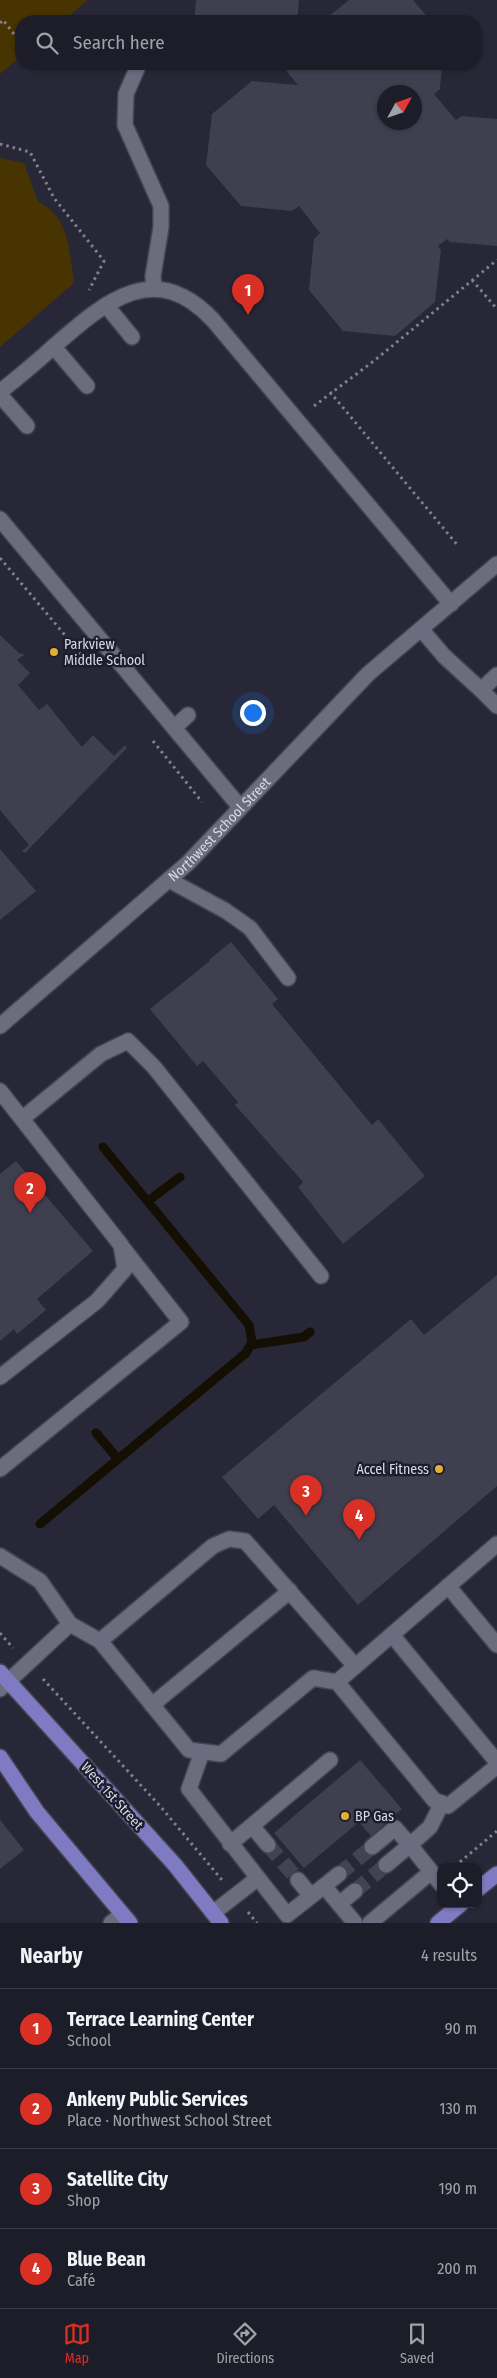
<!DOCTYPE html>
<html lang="en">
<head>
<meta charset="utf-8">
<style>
	:root { --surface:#1d1d29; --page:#2a2a35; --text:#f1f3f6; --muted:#a0a2a8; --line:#3b3b46; --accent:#d93025 }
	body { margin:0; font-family:"Fira Sans Condensed",sans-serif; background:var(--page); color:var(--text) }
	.controls { position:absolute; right:15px; bottom:15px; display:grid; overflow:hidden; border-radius:10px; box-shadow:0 1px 4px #0004 }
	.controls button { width:45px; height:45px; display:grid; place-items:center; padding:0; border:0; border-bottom:1px solid var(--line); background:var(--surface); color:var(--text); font:25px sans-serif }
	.compass { position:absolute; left:377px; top:85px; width:45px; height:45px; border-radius:50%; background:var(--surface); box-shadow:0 1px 4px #0004; rotate:50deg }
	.you { position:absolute; left:252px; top:712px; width:18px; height:18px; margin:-12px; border:4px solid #fff; border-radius:50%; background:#1a73e8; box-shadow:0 0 0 8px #1a73e833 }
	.badge { display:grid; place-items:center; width:32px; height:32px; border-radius:50%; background:var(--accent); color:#fff; font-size:16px; font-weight:700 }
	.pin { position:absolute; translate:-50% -41px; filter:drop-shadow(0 1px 2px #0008) }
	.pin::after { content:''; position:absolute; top:26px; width:18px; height:15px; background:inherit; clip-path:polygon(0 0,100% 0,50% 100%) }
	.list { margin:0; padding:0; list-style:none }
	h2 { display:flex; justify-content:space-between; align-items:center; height:65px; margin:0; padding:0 20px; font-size:21px }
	h2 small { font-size:16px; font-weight:400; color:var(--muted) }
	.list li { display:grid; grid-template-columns:32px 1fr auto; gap:15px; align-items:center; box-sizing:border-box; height:80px; padding:0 20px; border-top:1px solid var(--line) }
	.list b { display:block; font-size:19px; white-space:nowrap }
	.list p { margin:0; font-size:16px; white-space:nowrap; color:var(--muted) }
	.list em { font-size:16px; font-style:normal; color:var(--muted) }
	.icon { flex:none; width:28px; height:28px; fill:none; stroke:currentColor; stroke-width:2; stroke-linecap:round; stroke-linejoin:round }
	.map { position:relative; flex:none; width:497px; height:1923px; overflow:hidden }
	.search { position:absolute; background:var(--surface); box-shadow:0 1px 4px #0004; left:15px; right:15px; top:15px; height:55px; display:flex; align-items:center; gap:12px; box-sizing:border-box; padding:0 18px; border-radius:20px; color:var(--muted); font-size:19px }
	.sheet { height:385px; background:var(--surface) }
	nav { display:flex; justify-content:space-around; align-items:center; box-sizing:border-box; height:70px; border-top:1px solid var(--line); background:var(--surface); font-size:14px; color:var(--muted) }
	nav a { display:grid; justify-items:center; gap:2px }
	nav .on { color:var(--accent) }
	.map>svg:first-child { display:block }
	.green { fill:#473400 }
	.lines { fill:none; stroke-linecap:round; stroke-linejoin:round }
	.stream { stroke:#140e03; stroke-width:9 }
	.building { fill:#3f3f50; fill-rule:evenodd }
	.minor-tunnel { stroke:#424251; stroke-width:15; stroke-dasharray:15 8; stroke-linecap:butt }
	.minor-casing { stroke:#444451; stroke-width:18 }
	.major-casing { stroke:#444451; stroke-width:18 }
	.path { stroke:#80808e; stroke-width:3; stroke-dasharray:2.5 4; stroke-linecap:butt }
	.minor { stroke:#6c6c7f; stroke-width:15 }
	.major { stroke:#7f7bc2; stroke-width:15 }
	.poi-dot { fill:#e1af34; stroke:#1d1d2d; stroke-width:2 }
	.labels { text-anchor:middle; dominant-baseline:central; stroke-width:5; stroke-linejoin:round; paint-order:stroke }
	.poi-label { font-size:14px; fill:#d9d9e4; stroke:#1d1d2d; text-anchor:start }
	.street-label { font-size:14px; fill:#d9d9e4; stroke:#1d1d2d }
</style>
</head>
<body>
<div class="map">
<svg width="497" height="1923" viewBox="0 0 497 1923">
	<rect width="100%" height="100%" fill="#272737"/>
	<path class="green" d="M0,0H88L63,21H21V56L0,74Z
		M0,158L24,163L38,202C70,216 69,251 74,283L0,347Z"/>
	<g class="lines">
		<path class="stream" d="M148,1201L180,1177
			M251,1345L304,1337L310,1332
			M96,1433L118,1459
			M40,1524L246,1353L252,1342L249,1325L103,1147"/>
	</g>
	<path class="building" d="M196,0H299L297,21H194Z
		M349,0H413L431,21H323Z
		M281,64H309L314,70L315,64H442L440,89L434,94L456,120L462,116L497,119V246L450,242L447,239L438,246L441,250L435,302L395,336L343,331L309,290L314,239L320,233L299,206L292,211L241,206L206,165L212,114L252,81L298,85ZM384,92H414V122H384Z
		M0,635L20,654L22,653L24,655L17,660L30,673L18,685L39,710L47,704L82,747L93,735L114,756L125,745L127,748L25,853L22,851L29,845L0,810Z
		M0,849L36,891L0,920Z
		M231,942L278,999L272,1004L372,1125L378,1119L425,1176L343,1244L298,1187L303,1182L235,1105L238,1102L203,1061L197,1066L150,1009L210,961L209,960Z
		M16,1161L93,1251L37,1299L46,1310L17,1334L14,1329L0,1341V1174Z
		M497,1275V1486L358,1605L274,1505L258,1519L222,1477L411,1319L424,1335Z
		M360,1760L402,1809L371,1836L359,1822L304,1868L274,1833Z
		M0,1820L24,1850L0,1869Z"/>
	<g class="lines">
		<path class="minor-tunnel" d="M268,1845L298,1880
			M339,1874L372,1847
			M355,1891L386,1865"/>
		<g class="minor-casing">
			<g id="minor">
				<path d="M139,64L126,94L125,125L161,206V227L153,276L154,289"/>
				<path d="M106,305L132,337"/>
				<path d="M54,347L87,386"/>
				<path d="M0,392C18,377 36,363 53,347C104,303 154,257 213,320L451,604"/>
				<path d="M0,395L27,426"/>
				<path d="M0,519L240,807"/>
				<path d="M421,629L444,656L481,690L497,675"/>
				<path d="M481,690L497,706"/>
				<path d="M175,727L188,715"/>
				<path d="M169,880L226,911L250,928L288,978"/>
				<path id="s1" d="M0,1026L188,863L368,674L497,564"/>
				<path d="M0,1091L121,1245L125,1269L97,1301L0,1377"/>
				<path d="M23,1118L101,1054L128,1041L154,1067L321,1276"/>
				<path d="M0,1469L181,1322L122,1247"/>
				<path d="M0,1556L40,1581L70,1624L100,1641L189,1750L221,1754L313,1678L337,1682L434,1800L448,1806L497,1766"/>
				<path d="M448,1586L497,1645"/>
				<path d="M392,1635L497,1762"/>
				<path d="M100,1641L213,1546L229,1539L245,1541L355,1666"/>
				<path d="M337,1682L497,1544"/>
				<path d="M0,1689L70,1624"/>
				<path d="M152,1705L290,1591"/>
				<path d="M202,1752L189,1789L258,1878L213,1913"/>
				<path d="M252,1826L268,1845"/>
				<path d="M230,1844L330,1760"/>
				<path d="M372,1847L395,1828L410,1845L386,1865"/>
				<path d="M339,1874L324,1886L355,1923"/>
				<path d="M258,1878L287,1915L324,1886"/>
				<path d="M298,1880L311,1896"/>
				<path d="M441,1884L410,1845L430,1827L442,1803"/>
				<path d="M339,1904L355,1891"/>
				<path d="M111,1923L122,1914"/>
				<path d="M370,1923L431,1872"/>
			</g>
		</g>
		<g class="major-casing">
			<path id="major" d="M0,1672L175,1865L221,1923
				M0,1757L37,1812L130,1923
				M478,1889L497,1874
				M438,1923L461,1904"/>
		</g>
		<path class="path" d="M0,23L3,20L21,43
			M0,144L30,152L54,198L104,261L89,290
			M472,280L497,309
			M330,392L459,547
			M314,406L375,360L497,260
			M0,558L85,659
			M153,741L202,802
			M0,1633L13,1648
			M43,1679L160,1806L222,1880
			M455,1866L497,1831
			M248,1912L257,1923"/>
		<use href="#minor" class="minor"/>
		<use href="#major" class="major"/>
	</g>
	<g class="poi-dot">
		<circle cx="54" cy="652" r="5"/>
		<circle cx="439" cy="1469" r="5"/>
		<circle cx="345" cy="1816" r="5"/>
	</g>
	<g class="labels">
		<g class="poi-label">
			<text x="64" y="644">Parkview<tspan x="64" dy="16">Middle School</tspan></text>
			<text x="429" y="1469" text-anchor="end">Accel Fitness</text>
			<text x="355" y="1816">BP Gas</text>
		</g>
		<g class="street-label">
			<text stroke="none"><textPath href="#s1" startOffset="295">Northwest School Street</textPath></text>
			<text transform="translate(112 1796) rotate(48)">West 1st Street</text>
		</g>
	</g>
</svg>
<div class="controls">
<button><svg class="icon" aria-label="locate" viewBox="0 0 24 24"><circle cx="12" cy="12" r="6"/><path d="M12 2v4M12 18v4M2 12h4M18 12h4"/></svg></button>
</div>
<svg class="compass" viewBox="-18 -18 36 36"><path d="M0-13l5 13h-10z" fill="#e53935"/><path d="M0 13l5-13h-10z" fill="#a0a2a8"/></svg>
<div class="you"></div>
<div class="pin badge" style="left:248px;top:315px">1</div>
<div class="pin badge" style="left:30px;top:1213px">2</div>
<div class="pin badge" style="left:306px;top:1516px">3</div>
<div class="pin badge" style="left:359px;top:1540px">4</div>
<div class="search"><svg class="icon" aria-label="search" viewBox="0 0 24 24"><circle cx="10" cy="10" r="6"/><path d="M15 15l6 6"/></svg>Search here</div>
</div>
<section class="sheet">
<h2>Nearby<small>4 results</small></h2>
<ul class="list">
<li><span class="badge">1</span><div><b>Terrace Learning Center</b><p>School</p></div><em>90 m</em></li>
<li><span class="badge">2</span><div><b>Ankeny Public Services</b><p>Place · Northwest School Street</p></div><em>130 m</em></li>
<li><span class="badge">3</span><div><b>Satellite City</b><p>Shop</p></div><em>190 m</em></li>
<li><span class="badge">4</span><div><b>Blue Bean</b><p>Café</p></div><em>200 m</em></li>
</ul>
</section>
<nav>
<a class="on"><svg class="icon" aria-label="map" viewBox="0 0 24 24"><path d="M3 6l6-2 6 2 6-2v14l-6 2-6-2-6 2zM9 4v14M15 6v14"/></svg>Map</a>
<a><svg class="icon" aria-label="directions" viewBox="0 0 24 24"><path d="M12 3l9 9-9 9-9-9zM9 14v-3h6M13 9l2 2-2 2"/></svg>Directions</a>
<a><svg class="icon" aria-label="saved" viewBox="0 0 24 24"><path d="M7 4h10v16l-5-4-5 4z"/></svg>Saved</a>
</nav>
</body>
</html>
